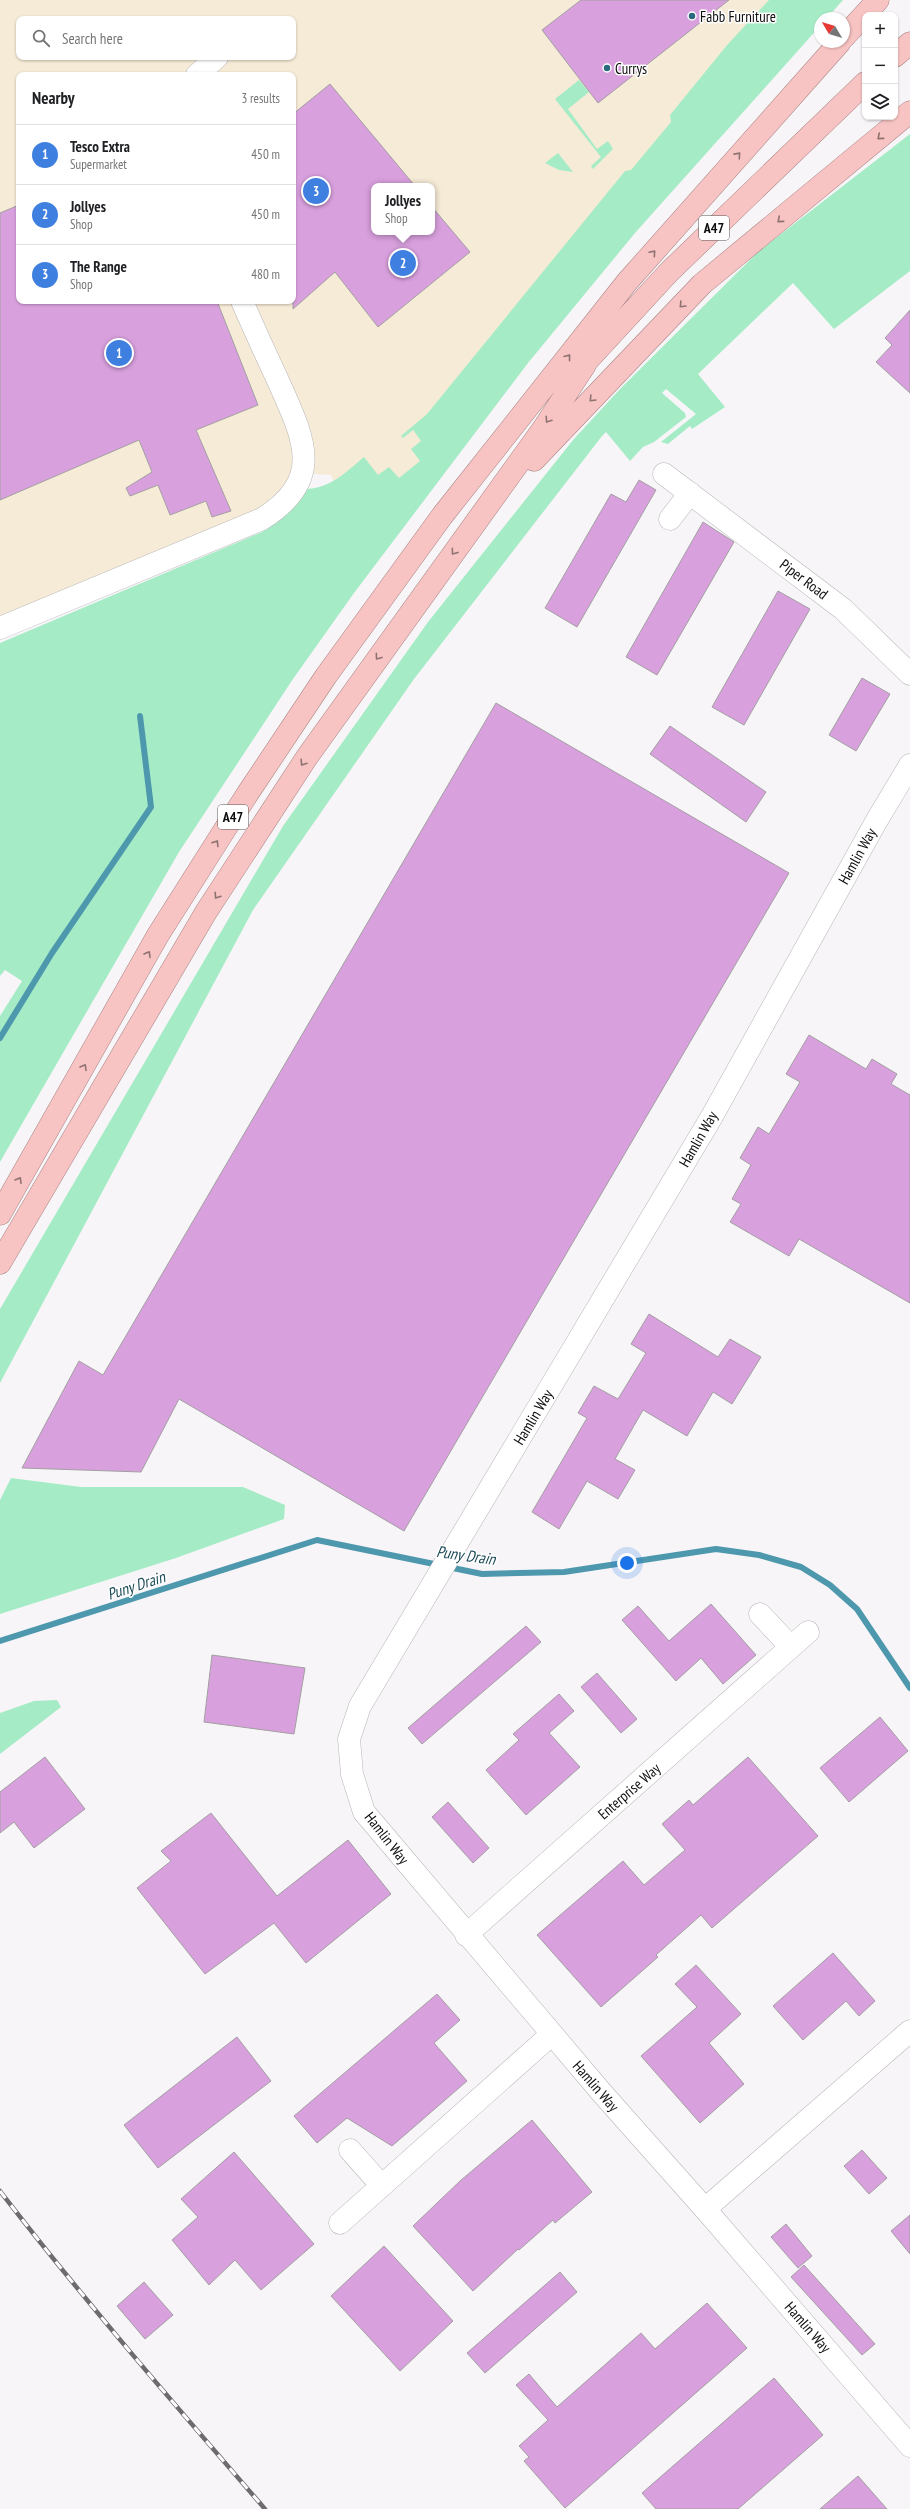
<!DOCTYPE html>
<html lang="en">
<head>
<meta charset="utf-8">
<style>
	:root { --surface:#fff; --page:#f6f6f6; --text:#202124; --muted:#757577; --line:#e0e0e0; --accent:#0b8043 }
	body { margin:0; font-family:"PT Sans Narrow",sans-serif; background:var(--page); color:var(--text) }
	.controls { position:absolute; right:12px; top:12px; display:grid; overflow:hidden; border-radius:8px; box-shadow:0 1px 3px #0004 }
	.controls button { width:36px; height:36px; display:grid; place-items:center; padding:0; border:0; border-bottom:1px solid var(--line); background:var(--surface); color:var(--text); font:20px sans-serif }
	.compass { position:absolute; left:814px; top:12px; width:36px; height:36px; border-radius:50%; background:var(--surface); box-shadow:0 1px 3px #0004; rotate:308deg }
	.you { position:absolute; left:627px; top:1563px; width:14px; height:14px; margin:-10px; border:3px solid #fff; border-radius:50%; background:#1a73e8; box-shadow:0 0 0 6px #1a73e833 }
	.badge { display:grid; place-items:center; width:26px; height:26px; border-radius:50%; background:var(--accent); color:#fff; font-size:13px; font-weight:700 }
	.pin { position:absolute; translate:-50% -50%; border:2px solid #fff; box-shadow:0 1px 4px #0006 }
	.popup { position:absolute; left:371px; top:183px; width:64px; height:52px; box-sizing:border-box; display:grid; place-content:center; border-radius:8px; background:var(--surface); filter:drop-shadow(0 1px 3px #0005); font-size:13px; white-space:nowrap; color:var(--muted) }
	.popup b { font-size:15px; color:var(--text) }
	.popup::after { content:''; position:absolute; left:50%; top:100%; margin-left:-8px; border:8px solid transparent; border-top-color:var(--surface) }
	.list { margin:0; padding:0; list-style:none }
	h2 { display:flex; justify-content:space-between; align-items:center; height:52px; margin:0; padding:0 16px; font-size:17px }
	h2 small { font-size:13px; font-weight:400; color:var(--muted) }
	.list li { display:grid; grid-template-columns:26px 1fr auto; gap:12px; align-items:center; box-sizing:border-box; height:60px; padding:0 16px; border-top:1px solid var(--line) }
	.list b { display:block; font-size:15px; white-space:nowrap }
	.list p { margin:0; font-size:13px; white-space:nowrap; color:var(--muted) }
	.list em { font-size:13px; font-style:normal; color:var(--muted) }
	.icon { flex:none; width:22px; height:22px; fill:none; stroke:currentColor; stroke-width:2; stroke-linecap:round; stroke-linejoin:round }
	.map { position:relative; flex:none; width:910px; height:2509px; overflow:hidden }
	.search { position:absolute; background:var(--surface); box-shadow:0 1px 3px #0004; left:16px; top:16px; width:280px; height:44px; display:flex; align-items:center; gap:10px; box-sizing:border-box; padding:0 14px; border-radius:8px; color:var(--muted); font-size:15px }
	.panel { position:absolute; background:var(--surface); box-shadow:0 1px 3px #0004; left:16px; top:72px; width:280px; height:232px; border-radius:8px }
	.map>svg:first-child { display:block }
	.commercial { fill:#f6ebd6; fill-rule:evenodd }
	.green { fill:#a5ecc6 }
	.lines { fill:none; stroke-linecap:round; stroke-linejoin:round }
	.stream { stroke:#4e98ae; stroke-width:6 }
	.building { fill:#d9a0de; stroke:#a29fa2 }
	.minor-casing { stroke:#b7b5b7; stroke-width:23 }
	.highway-casing { stroke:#a68484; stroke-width:23 }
	.minor { stroke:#fff; stroke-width:22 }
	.highway { stroke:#f8c4c3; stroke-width:22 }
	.rail-casing { stroke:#6d6b6d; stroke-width:4.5 }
	.rail { stroke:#fff; stroke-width:3; stroke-dasharray:9; stroke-linecap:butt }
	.oneway { stroke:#8f7272 }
	.poi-dot { fill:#2a697e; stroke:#fff; stroke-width:1.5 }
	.labels { text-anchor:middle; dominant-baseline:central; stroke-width:3; stroke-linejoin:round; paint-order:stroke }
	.shield { fill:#fff; stroke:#565656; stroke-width:1 }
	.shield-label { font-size:14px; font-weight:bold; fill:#0e0d0e }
	.poi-label { font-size:15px; fill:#0e0d0e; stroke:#fff; text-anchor:start }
	.street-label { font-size:15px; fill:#0e0d0e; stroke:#fff }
	.water-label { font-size:16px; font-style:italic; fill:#1e4c59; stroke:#fff }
</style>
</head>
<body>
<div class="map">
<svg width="910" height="2509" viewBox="0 0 910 2509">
	<rect width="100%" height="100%" fill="#f8f5f8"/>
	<path class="commercial" d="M0,0H778L462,404L365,556L331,475L302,473L281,508L0,628ZM19,19H293V57H19ZM19,75H293V301H19ZM374,186H432V232H374Z"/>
	<path class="green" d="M769,0H843L827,18H820V26L635,233L528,363L354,593L293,679L179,852L0,1162V1016L22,981L5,970L0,976V643L262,532L292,509L305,489C330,489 346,472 364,457L378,475L389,467L399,478L420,461L411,449L421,441L413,430L403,438L401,436L427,414L625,171L631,170L671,122L670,115L728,44Z
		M579,80L589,92L568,109L597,149L608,141L613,149L593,169L591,166L601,157L555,99Z
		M910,134V271L834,329L793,283L698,374L725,407L692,429L690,426L668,444L661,442L696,414L666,389L662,393L685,413L686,417L654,442L643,447L630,461L606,432L602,436L414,679L253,910L0,1383V1309L283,826L428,622L573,440L620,389L759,251Z
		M558,153L573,172L559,170L545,163Z
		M11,1478L81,1487H243L285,1505L284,1519L176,1558L0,1614V1500Z
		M57,1700L61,1707L0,1754V1713L34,1701Z"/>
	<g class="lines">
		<path class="stream" d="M0,1038L52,953L151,807L140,716
			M448,1567L482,1574L564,1572L716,1549L759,1555L801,1567L830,1585L857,1609L910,1688
			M0,1641L317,1540L439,1565"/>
	</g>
	<path class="building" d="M581,0H729L598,103L542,30Z
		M330,84L415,186H374V232H432V207L470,252L378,327L335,272L293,309V114Z
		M19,205V301H217L258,405L196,430L231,511L212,517L206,501L170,515L158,485L130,496L126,488L152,472L139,440L0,500V213Z
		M910,310V393L876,362L892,345L885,338Z
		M639,480L656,490L577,627L545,608L611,494L626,502Z
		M703,522L734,542L657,675L626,657Z
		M778,591L810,609L744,725L712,707Z
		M862,678L890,694L856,751L829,735Z
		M496,703L789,873L404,1531L179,1399L141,1472L22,1468L79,1361L103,1375Z
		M670,726L766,792L746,822L650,754Z
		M809,1035L866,1069L872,1059L897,1074L891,1084L910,1095V1303L799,1239L789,1256L730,1222L741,1204L732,1199L751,1165L740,1158L758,1127L769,1134L800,1082L786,1074Z
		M649,1314L718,1357L730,1339L761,1357L732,1404L713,1392L687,1436L643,1410L615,1459L635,1470L618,1499L587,1481L559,1529L532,1512L587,1418L578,1413L594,1386L618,1399L646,1353L631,1344Z
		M711,1604L756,1655L723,1684L701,1658L676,1681L622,1620L638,1606L669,1641Z
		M526,1626L541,1642L422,1744L408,1728Z
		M212,1655L305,1668L294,1734L204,1722Z
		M597,1673L637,1719L621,1733L581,1687Z
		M559,1694L574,1711L549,1733L580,1767L526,1815L486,1770L519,1740L513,1734Z
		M880,1717L908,1751L849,1802L820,1768Z
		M45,1757L85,1809L34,1848L14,1822L0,1833V1792Z
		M748,1757L818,1836L712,1928L701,1915L656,1955L658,1957L601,2007L537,1935L623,1861L644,1885L685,1850L662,1824L689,1800L693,1805Z
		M448,1802L489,1848L473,1863L432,1817Z
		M211,1813L277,1896L348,1840L391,1894L306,1963L274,1923L205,1974L137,1888L171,1861L161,1851Z
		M833,1953L875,2001L859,2016L846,2001L803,2040L773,2006Z
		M696,1965L741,2014L709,2043L744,2084L700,2123L641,2056L697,2007L675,1984Z
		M437,1994L460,2020L434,2043L467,2081L392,2146L347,2118L317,2143L294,2116Z
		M237,2037L271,2081L158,2168L124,2125Z
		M532,2120L592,2192L555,2223L553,2220L519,2250L518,2249L473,2291L413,2226L460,2181Z
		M862,2150L887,2178L869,2194L844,2166Z
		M234,2152L314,2244L261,2290L235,2260L209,2285L172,2240L198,2217L181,2199Z
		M910,2215V2254L891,2231Z
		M786,2224L812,2256L798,2268L771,2237Z
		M384,2246L453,2321L400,2371L331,2296Z
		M804,2265L875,2344L862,2355L791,2277Z
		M560,2272L577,2292L485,2373L467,2353Z
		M144,2282L173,2315L145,2339L117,2306Z
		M707,2303L747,2348L565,2508L524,2461L529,2457L519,2446L548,2420L516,2385L529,2374L557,2407L641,2333L655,2349Z
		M774,2378L823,2435L738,2509H656L642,2493Z
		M858,2476L887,2509H820Z"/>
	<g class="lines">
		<g class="minor-casing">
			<path id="minor" d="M197,75L217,57
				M664,474L843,609L910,674
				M670,519L690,493
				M0,628L262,519C324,480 305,441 280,385C267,357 254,329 242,301
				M910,765L877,820L711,1118L360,1706L349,1739L352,1774L364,1812L602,2093L705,2209L910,2446
				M760,1614L791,1647
				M466,1935L808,1632
				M350,2150L381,2185
				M705,2209L910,2031
				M340,2223L552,2034"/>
		</g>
		<g class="highway-casing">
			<path id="highway" d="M844,37L878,0
				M895,56L910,43
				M574,375L669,272L865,83
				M534,460L702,284L910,112
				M0,1214L158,935L248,793L326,676L442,516L627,282L840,42
				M0,1263L206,912L307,757L543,429L585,365"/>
		</g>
		<use href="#minor" class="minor"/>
		<use href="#highway" class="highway"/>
		<g class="rail-casing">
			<path id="rail" d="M0,2191C84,2300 175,2405 265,2509"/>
		</g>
		<use href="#rail" class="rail"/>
	</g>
	<defs><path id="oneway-chevron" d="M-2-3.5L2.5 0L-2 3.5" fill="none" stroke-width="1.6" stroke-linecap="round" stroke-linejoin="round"/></defs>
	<g class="oneway">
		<use href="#oneway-chevron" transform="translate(880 137) rotate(140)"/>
		<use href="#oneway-chevron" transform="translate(738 155) rotate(-48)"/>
		<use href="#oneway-chevron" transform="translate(780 220) rotate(140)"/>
		<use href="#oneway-chevron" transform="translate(653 253) rotate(-49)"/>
		<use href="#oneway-chevron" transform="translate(682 305) rotate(134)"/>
		<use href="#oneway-chevron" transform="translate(568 357) rotate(-52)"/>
		<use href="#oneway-chevron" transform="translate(592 399) rotate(134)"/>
		<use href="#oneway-chevron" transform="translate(548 420) rotate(124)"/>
		<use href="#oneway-chevron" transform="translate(454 552) rotate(126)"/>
		<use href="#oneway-chevron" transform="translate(378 657) rotate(126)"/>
		<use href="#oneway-chevron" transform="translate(303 763) rotate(123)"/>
		<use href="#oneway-chevron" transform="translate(216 843) rotate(-58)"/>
		<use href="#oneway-chevron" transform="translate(217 896) rotate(123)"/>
		<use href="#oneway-chevron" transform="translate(148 954) rotate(-60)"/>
		<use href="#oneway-chevron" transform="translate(84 1067) rotate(-60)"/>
		<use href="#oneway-chevron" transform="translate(19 1180) rotate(-60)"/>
	</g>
	<g class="poi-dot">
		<circle cx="692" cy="16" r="4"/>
		<circle cx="607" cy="68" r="4"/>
	</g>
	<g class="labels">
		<g class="shield">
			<rect x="699" y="216" width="30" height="24" rx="3"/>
			<rect x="218" y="805" width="30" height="24" rx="3"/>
		</g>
		<g class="shield-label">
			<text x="714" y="228">A47</text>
			<text x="233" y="817">A47</text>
		</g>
		<g class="poi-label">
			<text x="700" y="16">Fabb Furniture</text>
			<text x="615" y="68">Currys</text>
		</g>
		<g class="street-label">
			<text transform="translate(804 579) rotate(37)">Piper Road</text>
			<text transform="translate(857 856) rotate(-61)">Hamlin Way</text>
			<text transform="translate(698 1139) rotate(-60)">Hamlin Way</text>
			<text transform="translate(533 1417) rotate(-59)">Hamlin Way</text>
			<text transform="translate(629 1791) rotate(-41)">Enterprise Way</text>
			<text transform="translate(387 1838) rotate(52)">Hamlin Way</text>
			<text transform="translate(596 2086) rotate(49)">Hamlin Way</text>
			<text transform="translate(808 2327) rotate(49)">Hamlin Way</text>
		</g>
		<g class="water-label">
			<text transform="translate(466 1555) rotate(8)">Puny Drain</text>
			<text transform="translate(136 1585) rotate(-18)">Puny Drain</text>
		</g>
	</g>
</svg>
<div class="controls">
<button>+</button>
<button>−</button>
<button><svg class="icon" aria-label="layers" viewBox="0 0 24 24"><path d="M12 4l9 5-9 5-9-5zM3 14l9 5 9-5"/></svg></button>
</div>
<svg class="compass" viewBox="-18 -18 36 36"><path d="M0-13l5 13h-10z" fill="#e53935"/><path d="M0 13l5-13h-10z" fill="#757577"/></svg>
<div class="you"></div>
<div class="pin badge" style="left:119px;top:353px;background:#3f7fe0">1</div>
<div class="pin badge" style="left:403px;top:263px;background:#3f7fe0">2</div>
<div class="popup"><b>Jollyes</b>Shop</div>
<div class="pin badge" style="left:316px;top:191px;background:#3f7fe0">3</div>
<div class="search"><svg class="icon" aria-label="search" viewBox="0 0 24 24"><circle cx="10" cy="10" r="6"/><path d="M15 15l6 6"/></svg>Search here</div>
<section class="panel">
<h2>Nearby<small>3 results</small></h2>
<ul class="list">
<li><span class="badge" style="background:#3f7fe0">1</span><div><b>Tesco Extra</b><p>Supermarket</p></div><em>450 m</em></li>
<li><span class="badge" style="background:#3f7fe0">2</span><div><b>Jollyes</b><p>Shop</p></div><em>450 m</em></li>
<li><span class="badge" style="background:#3f7fe0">3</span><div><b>The Range</b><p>Shop</p></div><em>480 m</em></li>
</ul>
</section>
</div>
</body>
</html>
